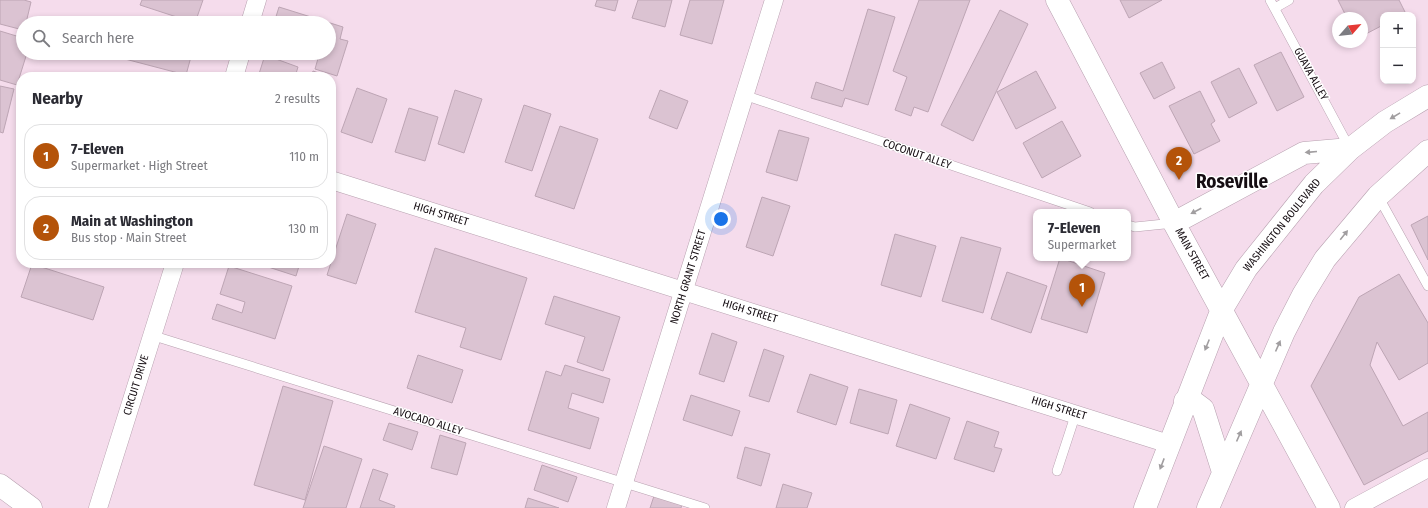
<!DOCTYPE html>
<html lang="en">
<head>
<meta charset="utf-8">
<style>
	:root { --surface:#fff; --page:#f7f7f7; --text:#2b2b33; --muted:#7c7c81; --line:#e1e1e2; --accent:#b45309 }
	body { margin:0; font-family:"Fira Sans Condensed",sans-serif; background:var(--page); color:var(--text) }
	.controls { position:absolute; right:12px; top:12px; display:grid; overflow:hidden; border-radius:8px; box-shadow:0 2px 6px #0003 }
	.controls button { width:36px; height:36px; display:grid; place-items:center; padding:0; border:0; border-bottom:1px solid var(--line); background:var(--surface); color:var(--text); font:20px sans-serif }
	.compass { position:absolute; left:1332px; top:12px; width:36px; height:36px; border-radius:50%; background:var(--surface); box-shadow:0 2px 6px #0003; rotate:62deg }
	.you { position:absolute; left:721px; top:219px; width:14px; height:14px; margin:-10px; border:3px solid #fff; border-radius:50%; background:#1a73e8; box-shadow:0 0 0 6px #1a73e833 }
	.badge { display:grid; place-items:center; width:26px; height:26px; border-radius:50%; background:var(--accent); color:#fff; font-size:13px; font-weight:700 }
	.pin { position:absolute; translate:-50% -33px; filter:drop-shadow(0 1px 2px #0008) }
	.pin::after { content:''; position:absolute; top:21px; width:14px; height:12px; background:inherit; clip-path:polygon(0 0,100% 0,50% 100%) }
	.popup { position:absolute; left:1033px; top:209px; width:98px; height:52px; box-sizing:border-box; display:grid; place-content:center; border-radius:8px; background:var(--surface); filter:drop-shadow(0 1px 3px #0005); font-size:13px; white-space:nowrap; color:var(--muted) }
	.popup b { font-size:15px; color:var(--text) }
	.popup::after { content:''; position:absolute; left:50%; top:100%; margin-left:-8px; border:8px solid transparent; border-top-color:var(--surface) }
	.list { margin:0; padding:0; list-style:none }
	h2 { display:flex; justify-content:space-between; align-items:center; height:52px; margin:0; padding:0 16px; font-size:17px }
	h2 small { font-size:13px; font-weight:400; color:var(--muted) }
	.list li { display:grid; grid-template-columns:26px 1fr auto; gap:12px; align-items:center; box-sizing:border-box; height:64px; margin:0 8px 8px; padding:0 8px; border:1px solid var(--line); border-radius:16px }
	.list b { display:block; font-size:15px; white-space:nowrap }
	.list p { margin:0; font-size:13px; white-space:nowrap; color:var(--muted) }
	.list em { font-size:13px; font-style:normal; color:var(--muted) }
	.icon { flex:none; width:22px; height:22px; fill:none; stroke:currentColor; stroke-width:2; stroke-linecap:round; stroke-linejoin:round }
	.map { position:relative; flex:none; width:1428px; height:508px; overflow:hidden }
	.search { position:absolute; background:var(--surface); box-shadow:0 2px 6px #0003; left:16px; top:16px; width:320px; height:44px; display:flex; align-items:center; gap:10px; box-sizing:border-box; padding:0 14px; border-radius:22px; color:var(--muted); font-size:15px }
	.panel { position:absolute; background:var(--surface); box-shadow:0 2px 6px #0003; left:16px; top:72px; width:320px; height:196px; border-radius:16px }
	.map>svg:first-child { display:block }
	.building { fill:#dbc3d2; stroke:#bda5b4 }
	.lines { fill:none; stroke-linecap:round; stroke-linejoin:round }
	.lane-casing { stroke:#b7a0af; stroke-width:10 }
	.street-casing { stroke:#b7a0af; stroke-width:19 }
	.secondary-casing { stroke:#b7a0af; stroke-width:23 }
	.lane { stroke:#fff; stroke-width:9 }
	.street { stroke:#fff; stroke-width:18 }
	.secondary { stroke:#fff; stroke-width:22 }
	.oneway { fill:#a19ea0 }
	.labels { text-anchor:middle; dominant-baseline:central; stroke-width:3; stroke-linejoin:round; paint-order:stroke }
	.street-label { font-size:11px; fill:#150d12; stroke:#fff }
	.town-label { font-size:19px; font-weight:bold; fill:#150d12; stroke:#fff }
</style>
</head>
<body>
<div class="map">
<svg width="1428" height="508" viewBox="0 0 1428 508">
	<rect width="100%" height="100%" fill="#f5dcec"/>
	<path class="building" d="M0,0H24L31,2L26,23H23V30L0,24Z
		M142,0H203L195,23L140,5Z
		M597,0H618L615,11L595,6Z
		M638,0H672L665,27L632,18Z
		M690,0H724L712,44L680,35Z
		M919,0H970L928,112L914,107L911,116L895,110L907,77L893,71Z
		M1120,0H1162L1129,18Z
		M1338,0H1399L1406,14L1383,15V25L1362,36V18H1347Z
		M279,7L343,27L340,39L348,41L337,76L315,69L319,55L314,53H329V23H274Z
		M868,9L895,17L868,105L845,98L842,107L811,98L816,82L843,91Z
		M1000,10L1028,24L973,141L941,125Z
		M0,31L23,38V53H27L17,85L0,80Z
		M1281,52L1304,97L1277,111L1254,65Z
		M127,53H192L186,75L125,59Z
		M265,55L298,67L295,77H258Z
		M1162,62L1175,88L1154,99L1140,73Z
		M1239,68L1257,103L1229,118L1211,82Z
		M313,71L330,77H311Z
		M1036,71L1056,108L1016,129L997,92Z
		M0,86L14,89L3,133L0,132Z
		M357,88L387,99L372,143L341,132Z
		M455,90L482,99L464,153L438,144Z
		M660,90L688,101L677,129L649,118Z
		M1200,91L1215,121L1211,124L1220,141L1194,154L1169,106Z
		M524,105L551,114L532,171L505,162Z
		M409,108L438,117L425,161L395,152Z
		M1062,121L1081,156L1042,178L1023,143Z
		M560,126L598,139L574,209L535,196Z
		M779,130L809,138L797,181L766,172Z
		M762,197L790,206L773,256L746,247Z
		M347,214L376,224L356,284L327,275Z
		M1428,216V260L1411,225Z
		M895,234L936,246L921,297L881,285Z
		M961,237L1001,248L983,313L942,301Z
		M435,248L527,278L501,360L460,347L466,328L415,312Z
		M1060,258L1105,273L1087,333L1041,319Z
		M71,263H85L83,267Z
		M256,263H300L296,276Z
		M32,264L104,287L93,320L21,297Z
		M229,266L292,286L275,339L212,319L217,304L242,313L245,302L220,294Z
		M1007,272L1047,286L1031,333L991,319Z
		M1399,274L1428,323V363L1399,380L1377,342L1370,365L1403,426L1428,412V451L1364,485L1311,386L1359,297Z
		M554,296L620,317L603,371L577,362L585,337L545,324Z
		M712,333L737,342L724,382L699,374Z
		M764,349L784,356L769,402L749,396Z
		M418,355L463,370L452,403L407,388Z
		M565,365L610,379L603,403L572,393L568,408L599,418L590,449L528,430L546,371L561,376Z
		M810,374L848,387L836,425L797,412Z
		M283,386L333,401L305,500L254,485Z
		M859,389L897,400L888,434L850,423Z
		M691,395L740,411L732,436L683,420Z
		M910,404L950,418L936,459L896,446Z
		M967,421L999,432L994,447L1002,449L994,472L954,459Z
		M389,423L418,432L412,450L383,440Z
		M440,435L466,443L457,475L431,468Z
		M324,446L362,459L346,508H303Z
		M745,447L770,454L761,486L737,478Z
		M542,465L577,477L568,502L534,490Z
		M373,469L388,474L379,500L395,506L394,508H360Z
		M783,484L812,493L807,508H776Z
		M654,496L682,504L681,508H650Z
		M528,498L559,508H525Z"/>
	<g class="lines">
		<g class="lane-casing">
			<path id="lane" d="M1270,0L1350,149
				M1275,8L1289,0
				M744,95L1090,212
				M1378,196L1428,286
				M1128,225L1135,227L1174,223
				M151,335L705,508
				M1057,471L1076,413"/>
		</g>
		<g class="street-casing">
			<path id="street" d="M250,23L257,0
				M234,77L241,53
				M331,180L1169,444
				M98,508L175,263
				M616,508L774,0
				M1354,508L1428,468"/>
		</g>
		<g class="secondary-casing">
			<path id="secondary" d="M1057,0L1174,223L1329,508
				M1174,223L1304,153L1350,149
				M1185,401L1195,403L1203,409L1223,472
				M0,485L31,508
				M1145,508L1222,309L1246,269L1314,184L1350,149L1385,122L1428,96
				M1208,508L1284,332L1303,295L1325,259L1378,196L1428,151"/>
		</g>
		<use href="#lane" class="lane"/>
		<use href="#street" class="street"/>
		<use href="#secondary" class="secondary"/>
	</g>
	<defs><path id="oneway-solid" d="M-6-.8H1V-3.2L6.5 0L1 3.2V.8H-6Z"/></defs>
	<g class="oneway">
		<use href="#oneway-solid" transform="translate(1395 116) rotate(149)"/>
		<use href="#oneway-solid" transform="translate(1311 152) rotate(175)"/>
		<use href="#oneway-solid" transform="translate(1196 211) rotate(152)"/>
		<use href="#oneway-solid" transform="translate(1344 235) rotate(-51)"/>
		<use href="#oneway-solid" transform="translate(1207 345) rotate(112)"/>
		<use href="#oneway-solid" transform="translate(1278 346) rotate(-66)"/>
		<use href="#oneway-solid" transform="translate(1239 436) rotate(-66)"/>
		<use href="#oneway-solid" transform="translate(1162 464) rotate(111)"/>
	</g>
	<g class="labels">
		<g class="street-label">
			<text transform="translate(1311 74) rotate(61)">GUAVA ALLEY</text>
			<text transform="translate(917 154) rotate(19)">COCONUT ALLEY</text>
			<text transform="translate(441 214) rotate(17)">HIGH STREET</text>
			<text transform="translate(1282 225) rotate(-51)">WASHINGTON BOULEVARD</text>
			<text transform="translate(1192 254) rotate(61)">MAIN STREET</text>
			<text transform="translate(688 277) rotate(-73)">NORTH GRANT STREET</text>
			<text transform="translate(750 311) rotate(17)">HIGH STREET</text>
			<text transform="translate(136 385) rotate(-73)">CIRCUIT DRIVE</text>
			<text transform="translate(1059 408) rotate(17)">HIGH STREET</text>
			<text transform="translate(428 421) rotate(17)">AVOCADO ALLEY</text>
		</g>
		<g class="town-label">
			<text x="1232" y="181">Roseville</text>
		</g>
	</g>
</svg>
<div class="controls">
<button>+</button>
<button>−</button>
</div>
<svg class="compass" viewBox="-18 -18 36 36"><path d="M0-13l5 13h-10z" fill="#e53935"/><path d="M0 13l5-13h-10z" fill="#7c7c81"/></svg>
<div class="you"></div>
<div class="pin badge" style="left:1082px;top:307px">1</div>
<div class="popup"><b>7-Eleven</b>Supermarket</div>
<div class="pin badge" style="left:1179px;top:180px">2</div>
<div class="search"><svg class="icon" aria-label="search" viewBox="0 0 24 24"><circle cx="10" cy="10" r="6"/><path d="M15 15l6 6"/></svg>Search here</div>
<section class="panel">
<h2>Nearby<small>2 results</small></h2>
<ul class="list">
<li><span class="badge">1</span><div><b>7-Eleven</b><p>Supermarket · High Street</p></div><em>110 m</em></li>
<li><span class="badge">2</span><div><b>Main at Washington</b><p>Bus stop · Main Street</p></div><em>130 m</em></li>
</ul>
</section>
</div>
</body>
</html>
